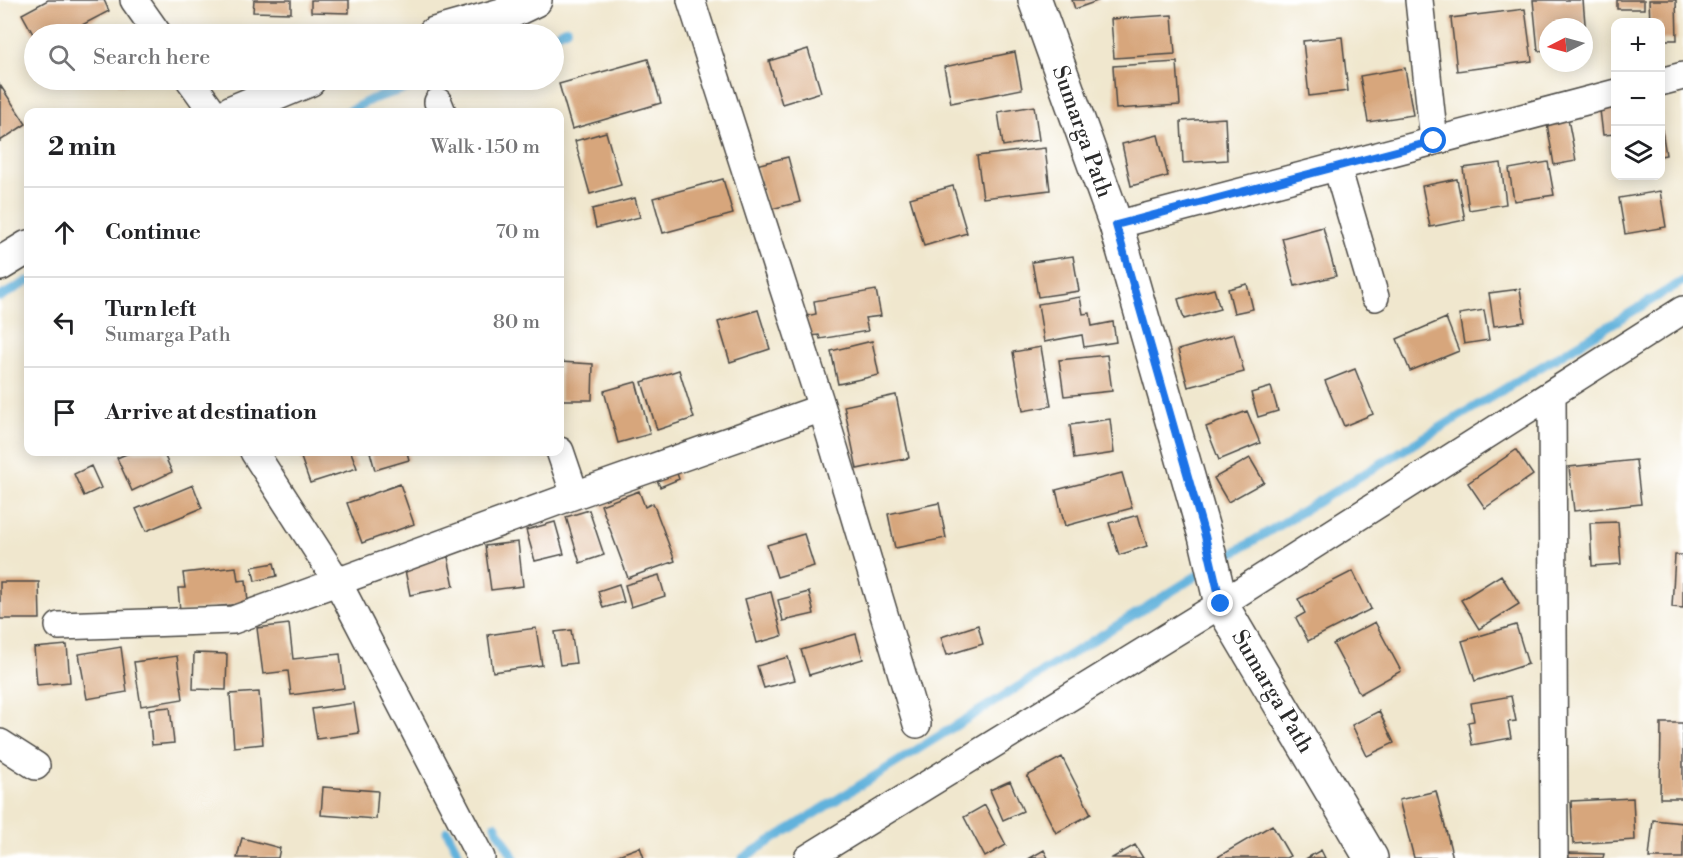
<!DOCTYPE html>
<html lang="en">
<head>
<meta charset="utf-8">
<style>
	:root { --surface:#fff; --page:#f2f2f2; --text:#202124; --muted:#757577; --line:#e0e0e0 }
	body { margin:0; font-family:"Libre Bodoni",serif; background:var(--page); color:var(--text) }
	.controls { position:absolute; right:18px; top:18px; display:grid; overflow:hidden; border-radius:12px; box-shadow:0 3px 15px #0003 }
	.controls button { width:54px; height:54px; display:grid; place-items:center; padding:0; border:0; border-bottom:2px solid var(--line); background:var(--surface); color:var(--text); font:30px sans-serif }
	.compass { position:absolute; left:1539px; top:18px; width:54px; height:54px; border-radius:50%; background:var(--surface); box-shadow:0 3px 15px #0003; rotate:264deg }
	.stop { position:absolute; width:18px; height:18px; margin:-14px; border:4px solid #1a73e8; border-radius:50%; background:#fff }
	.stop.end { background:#1a73e8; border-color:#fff; box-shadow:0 2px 6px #0008 }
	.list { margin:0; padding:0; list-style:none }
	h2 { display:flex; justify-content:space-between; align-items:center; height:78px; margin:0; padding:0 24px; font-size:26px }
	h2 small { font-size:20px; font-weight:400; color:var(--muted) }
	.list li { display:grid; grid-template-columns:39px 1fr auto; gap:18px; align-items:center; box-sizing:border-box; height:90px; padding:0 24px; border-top:2px solid var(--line) }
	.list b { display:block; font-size:22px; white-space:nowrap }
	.list p { margin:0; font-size:20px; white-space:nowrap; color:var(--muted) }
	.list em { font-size:20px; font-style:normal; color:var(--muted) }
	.icon { flex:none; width:33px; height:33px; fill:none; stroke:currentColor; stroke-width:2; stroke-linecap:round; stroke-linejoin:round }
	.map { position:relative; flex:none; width:1683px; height:858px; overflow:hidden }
	.search { position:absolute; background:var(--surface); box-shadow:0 3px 15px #0003; left:24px; top:24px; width:540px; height:66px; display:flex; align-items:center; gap:15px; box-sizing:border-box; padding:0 21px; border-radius:33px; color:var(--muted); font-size:22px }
	.panel { position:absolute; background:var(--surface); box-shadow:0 3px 15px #0003; left:24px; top:108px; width:540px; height:348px; border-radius:12px }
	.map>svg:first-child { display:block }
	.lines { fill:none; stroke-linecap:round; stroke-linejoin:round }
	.stream { stroke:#62b2dc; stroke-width:9 }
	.building { fill:#d7a67c }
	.minor-casing { stroke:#494743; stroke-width:30 }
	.tertiary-casing { stroke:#494743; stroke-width:36 }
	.primary-casing { stroke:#494743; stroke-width:36 }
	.minor { stroke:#fff; stroke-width:27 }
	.tertiary { stroke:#fff; stroke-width:33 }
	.primary { stroke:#fff; stroke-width:33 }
	.route { stroke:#1a73e8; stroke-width:8 }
	.labels { text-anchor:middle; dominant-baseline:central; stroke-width:4.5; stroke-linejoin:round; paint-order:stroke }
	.street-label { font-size:22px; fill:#2b2b2b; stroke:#fff }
</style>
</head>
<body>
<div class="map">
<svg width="1683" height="858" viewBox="0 0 1683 858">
	<rect width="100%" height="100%" fill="#fff"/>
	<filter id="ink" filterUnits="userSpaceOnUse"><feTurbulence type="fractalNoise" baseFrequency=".0167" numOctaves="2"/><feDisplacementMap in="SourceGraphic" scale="12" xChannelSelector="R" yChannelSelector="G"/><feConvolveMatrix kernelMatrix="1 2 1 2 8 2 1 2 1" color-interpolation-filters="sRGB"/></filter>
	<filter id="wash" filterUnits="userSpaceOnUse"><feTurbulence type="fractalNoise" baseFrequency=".008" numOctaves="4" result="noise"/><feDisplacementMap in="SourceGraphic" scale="24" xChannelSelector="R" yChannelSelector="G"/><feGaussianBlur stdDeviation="1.35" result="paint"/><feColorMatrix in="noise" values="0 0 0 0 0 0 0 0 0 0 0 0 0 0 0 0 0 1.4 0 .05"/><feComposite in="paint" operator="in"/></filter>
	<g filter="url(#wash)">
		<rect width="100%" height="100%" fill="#f0e7ce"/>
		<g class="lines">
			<path class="stream" d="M554,35L567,29
				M347,112L372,99L434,80
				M0,297L28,281
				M1233,553L1683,281
				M495,825L514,858
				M447,831L461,858
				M743,858L1206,570"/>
		</g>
		<g id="blocks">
			<path class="building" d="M48,0H104L109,11L65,34H33L22,14Z
				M254,0H291V13L253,12Z
				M311,0H349V13L311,12Z
				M1072,0H1100L1075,9Z
				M1533,0H1583L1587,47H1584V27H1548V50L1538,51Z
				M1617,0H1644V9H1617Z
				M1649,0H1676L1677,40H1660V22H1650Z
				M1525,9L1532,61L1457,71L1451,18Z
				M1172,15L1175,54L1114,58L1111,19Z
				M1342,37L1348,91L1309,96L1303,41Z
				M808,49L821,92L782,104L769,61Z
				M1015,52L1022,89L951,103L944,67Z
				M648,59L661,103L572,129L559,84Z
				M1177,62L1180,105L1116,109L1113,66Z
				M1405,68L1413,115L1368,122L1360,76Z
				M118,80H152V85L118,84Z
				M0,85L26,124L0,141Z
				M1034,106L1039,140L1003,146L998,112Z
				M1616,108V134L1603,135L1600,110Z
				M1225,118L1227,160L1183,163L1181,121Z
				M1660,118L1666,155L1660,156Z
				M1568,119L1576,161L1554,165L1547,123Z
				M606,132L621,185L590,194L575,141Z
				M1158,135L1168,176L1131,186L1122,144Z
				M1045,148L1050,190L983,198L977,156Z
				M788,157L800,202L767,210L756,165Z
				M1548,162L1554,195L1514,201L1509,169Z
				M1501,163L1506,204L1469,210L1463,168Z
				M723,179L733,214L663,233L653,198Z
				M1457,179L1465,220L1430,227L1422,186Z
				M953,186L967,233L924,246L910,198Z
				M1660,191L1666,227L1625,234L1619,198Z
				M635,198L640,217L596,228L592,209Z
				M1323,227L1336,276L1295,286L1282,238Z
				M1073,256L1079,291L1038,297L1032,262Z
				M1247,284L1253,309L1234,313L1228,289Z
				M1214,289L1220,309L1184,319L1178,299Z
				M1520,289L1525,322L1494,326L1489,293Z
				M876,290L881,316L865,318L868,331L820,339L819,335L810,336L806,316L816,314L814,301Z
				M1080,297L1083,314L1090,313L1092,326L1113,322L1116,342L1084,347L1082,335L1044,342L1038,304Z
				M758,310L770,349L730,362L718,322Z
				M1484,310L1489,340L1464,344L1459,314Z
				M1446,318L1459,351L1410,371L1397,339Z
				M1234,334L1244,372L1188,387L1178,350Z
				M872,341L879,375L838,384L831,351Z
				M1041,347L1051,406L1023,411L1013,352Z
				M1107,355L1112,391L1064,396L1059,360Z
				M560,362L593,364L592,400H560Z
				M1355,369L1373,414L1344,426L1325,381Z
				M679,370L694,418L657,430L642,382Z
				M636,382L650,434L618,443L604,391Z
				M1271,387L1278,411L1258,417L1251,393Z
				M896,395L909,458L857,469L844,406Z
				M1247,411L1260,443L1219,460L1206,427Z
				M1110,419L1114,453L1074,459L1070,425Z
				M1516,450L1533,475L1485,508L1468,483Z
				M131,452H163L172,472L132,491L117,458Z
				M299,452H351L357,468L310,483Z
				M370,452H407L409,460L375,470Z
				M1250,458L1264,482L1228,502L1214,478Z
				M1636,460L1641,504L1574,511L1569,467Z
				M91,466L101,488L84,496L74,474Z
				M675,468L679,479L660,487L655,475Z
				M1122,473L1132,508L1065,526L1056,490Z
				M400,484L414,524L362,543L347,503Z
				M193,485L202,508L146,531L136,509Z
				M639,491L645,507L653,503L675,561L628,578L601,505Z
				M939,503L946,538L895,548L888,514Z
				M589,510L604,555L580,563L566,517Z
				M1138,515L1147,546L1119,555L1109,523Z
				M555,522L564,554L535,561L526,530Z
				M1618,522L1621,564L1592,566L1590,523Z
				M804,534L814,566L777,577L767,545Z
				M518,542L523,586L491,590L485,546Z
				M1675,555H1683V608L1672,607Z
				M448,557L454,586L410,595L404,565Z
				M274,563L277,576L255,581L252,567Z
				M236,567L238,581L246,580L248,603L180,611L178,588H185L183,573Z
				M1353,571L1371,609L1308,641L1296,618L1305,613L1298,599Z
				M659,575L665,596L631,607L625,585Z
				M1501,575L1519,604L1479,629L1461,600Z
				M0,582H39L40,619H0Z
				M619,584L624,602L603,608L598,591Z
				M771,592L782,636L757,643L745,599Z
				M809,592L814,614L783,621L778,600Z
				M1375,622L1401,671L1360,694L1333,644Z
				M289,624L293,659L340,654L344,688L291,695L288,671L263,674L257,628Z
				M978,625L983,644L947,655L941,637Z
				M1516,625L1528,664L1475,681L1462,641Z
				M536,628L542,665L493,672L488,635Z
				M571,630L576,663L560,665L555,632Z
				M856,634L863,659L809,675L801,650Z
				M67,645L70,682L37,685L34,648Z
				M121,647L127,692L87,699L79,654Z
				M194,653L227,654L226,690L193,689Z
				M177,656L183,699L141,706L134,662Z
				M788,657L795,680L764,688L757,666Z
				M259,692L263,744L234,747L230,694Z
				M1511,696L1516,721L1508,722L1511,738L1472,745L1468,722L1474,721L1471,703Z
				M354,703L359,733L317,739L312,709Z
				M170,707L174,743L152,745L149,709Z
				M1379,711L1394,743L1367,756L1352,725Z
				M1661,723H1683V798H1660Z
				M1062,757L1091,814L1056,833L1027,776Z
				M1010,781L1023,811L1003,820L990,790Z
				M323,787L378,791L376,819L321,815Z
				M1436,791L1453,858H1414L1399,800Z
				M1633,798L1635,840L1573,844L1571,801Z
				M985,805L1006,845L985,857L964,817Z
				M1653,820L1683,823V858H1649Z
				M1272,825L1290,856L1286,858H1216Z
				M242,838L280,848L278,858H237Z
				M1135,845L1143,858H1112Z
				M640,847L644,858H610Z
				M1044,850L1048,858H1030Z
				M1321,850L1325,858H1307Z
				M1569,853L1604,854L1603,858H1569Z"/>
		</g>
	</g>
	<g filter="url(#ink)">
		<use href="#blocks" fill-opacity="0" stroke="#494743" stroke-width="1.5"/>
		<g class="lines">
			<g class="minor-casing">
				<path id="minor" d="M134,0L158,34
					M691,0L822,408L917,724
					M1419,0L1434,141
					M190,80L213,112
					M1660,82L1683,76
					M438,102L442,112
					M1337,167L1375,297
					M1116,225L1616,93
					M1552,394L1554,858
					M560,451L575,495
					M254,452L337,581L481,858
					M59,626L233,620L575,495L822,408
					M0,743L36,766
					M808,858L1221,604L1683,310"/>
			</g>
			<g class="tertiary-casing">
				<path id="tertiary" d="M434,34L508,13L535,0
					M232,112L309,80
					M0,264L28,247"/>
			</g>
			<g class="primary-casing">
				<g id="primary">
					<path id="s1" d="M1035,0L1116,225L1205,536L1221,604L1371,858"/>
				</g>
			</g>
			<use href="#minor" class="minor"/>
			<use href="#tertiary" class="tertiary"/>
			<use href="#primary" class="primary"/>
		</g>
	</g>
	<g class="lines" filter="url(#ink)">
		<path class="route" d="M1221,604L1205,536L1116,225L1434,141"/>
	</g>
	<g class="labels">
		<g class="street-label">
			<text stroke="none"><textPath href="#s1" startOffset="140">Sumarga Path</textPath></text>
			<text stroke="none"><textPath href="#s1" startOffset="734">Sumarga Path</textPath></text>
		</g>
	</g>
</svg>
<div class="controls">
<button>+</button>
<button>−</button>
<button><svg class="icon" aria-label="layers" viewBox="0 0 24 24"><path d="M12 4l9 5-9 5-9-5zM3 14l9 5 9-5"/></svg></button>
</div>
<svg class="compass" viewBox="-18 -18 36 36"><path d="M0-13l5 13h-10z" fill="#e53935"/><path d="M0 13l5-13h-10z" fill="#757577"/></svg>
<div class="stop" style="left:1434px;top:141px"></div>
<div class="stop end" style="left:1221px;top:604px"></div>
<div class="search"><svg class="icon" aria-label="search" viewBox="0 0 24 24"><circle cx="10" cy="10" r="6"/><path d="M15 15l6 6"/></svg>Search here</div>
<section class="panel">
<h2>2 min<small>Walk · 150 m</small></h2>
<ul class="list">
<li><svg class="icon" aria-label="ahead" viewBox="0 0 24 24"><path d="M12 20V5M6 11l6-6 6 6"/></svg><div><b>Continue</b></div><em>70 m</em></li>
<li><svg class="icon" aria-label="left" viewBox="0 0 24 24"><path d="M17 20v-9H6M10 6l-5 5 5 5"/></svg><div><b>Turn left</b><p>Sumarga Path</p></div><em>80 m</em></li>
<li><svg class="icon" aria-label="arrive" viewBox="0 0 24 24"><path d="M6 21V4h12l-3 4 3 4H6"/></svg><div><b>Arrive at destination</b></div></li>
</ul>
</section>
</div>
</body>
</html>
